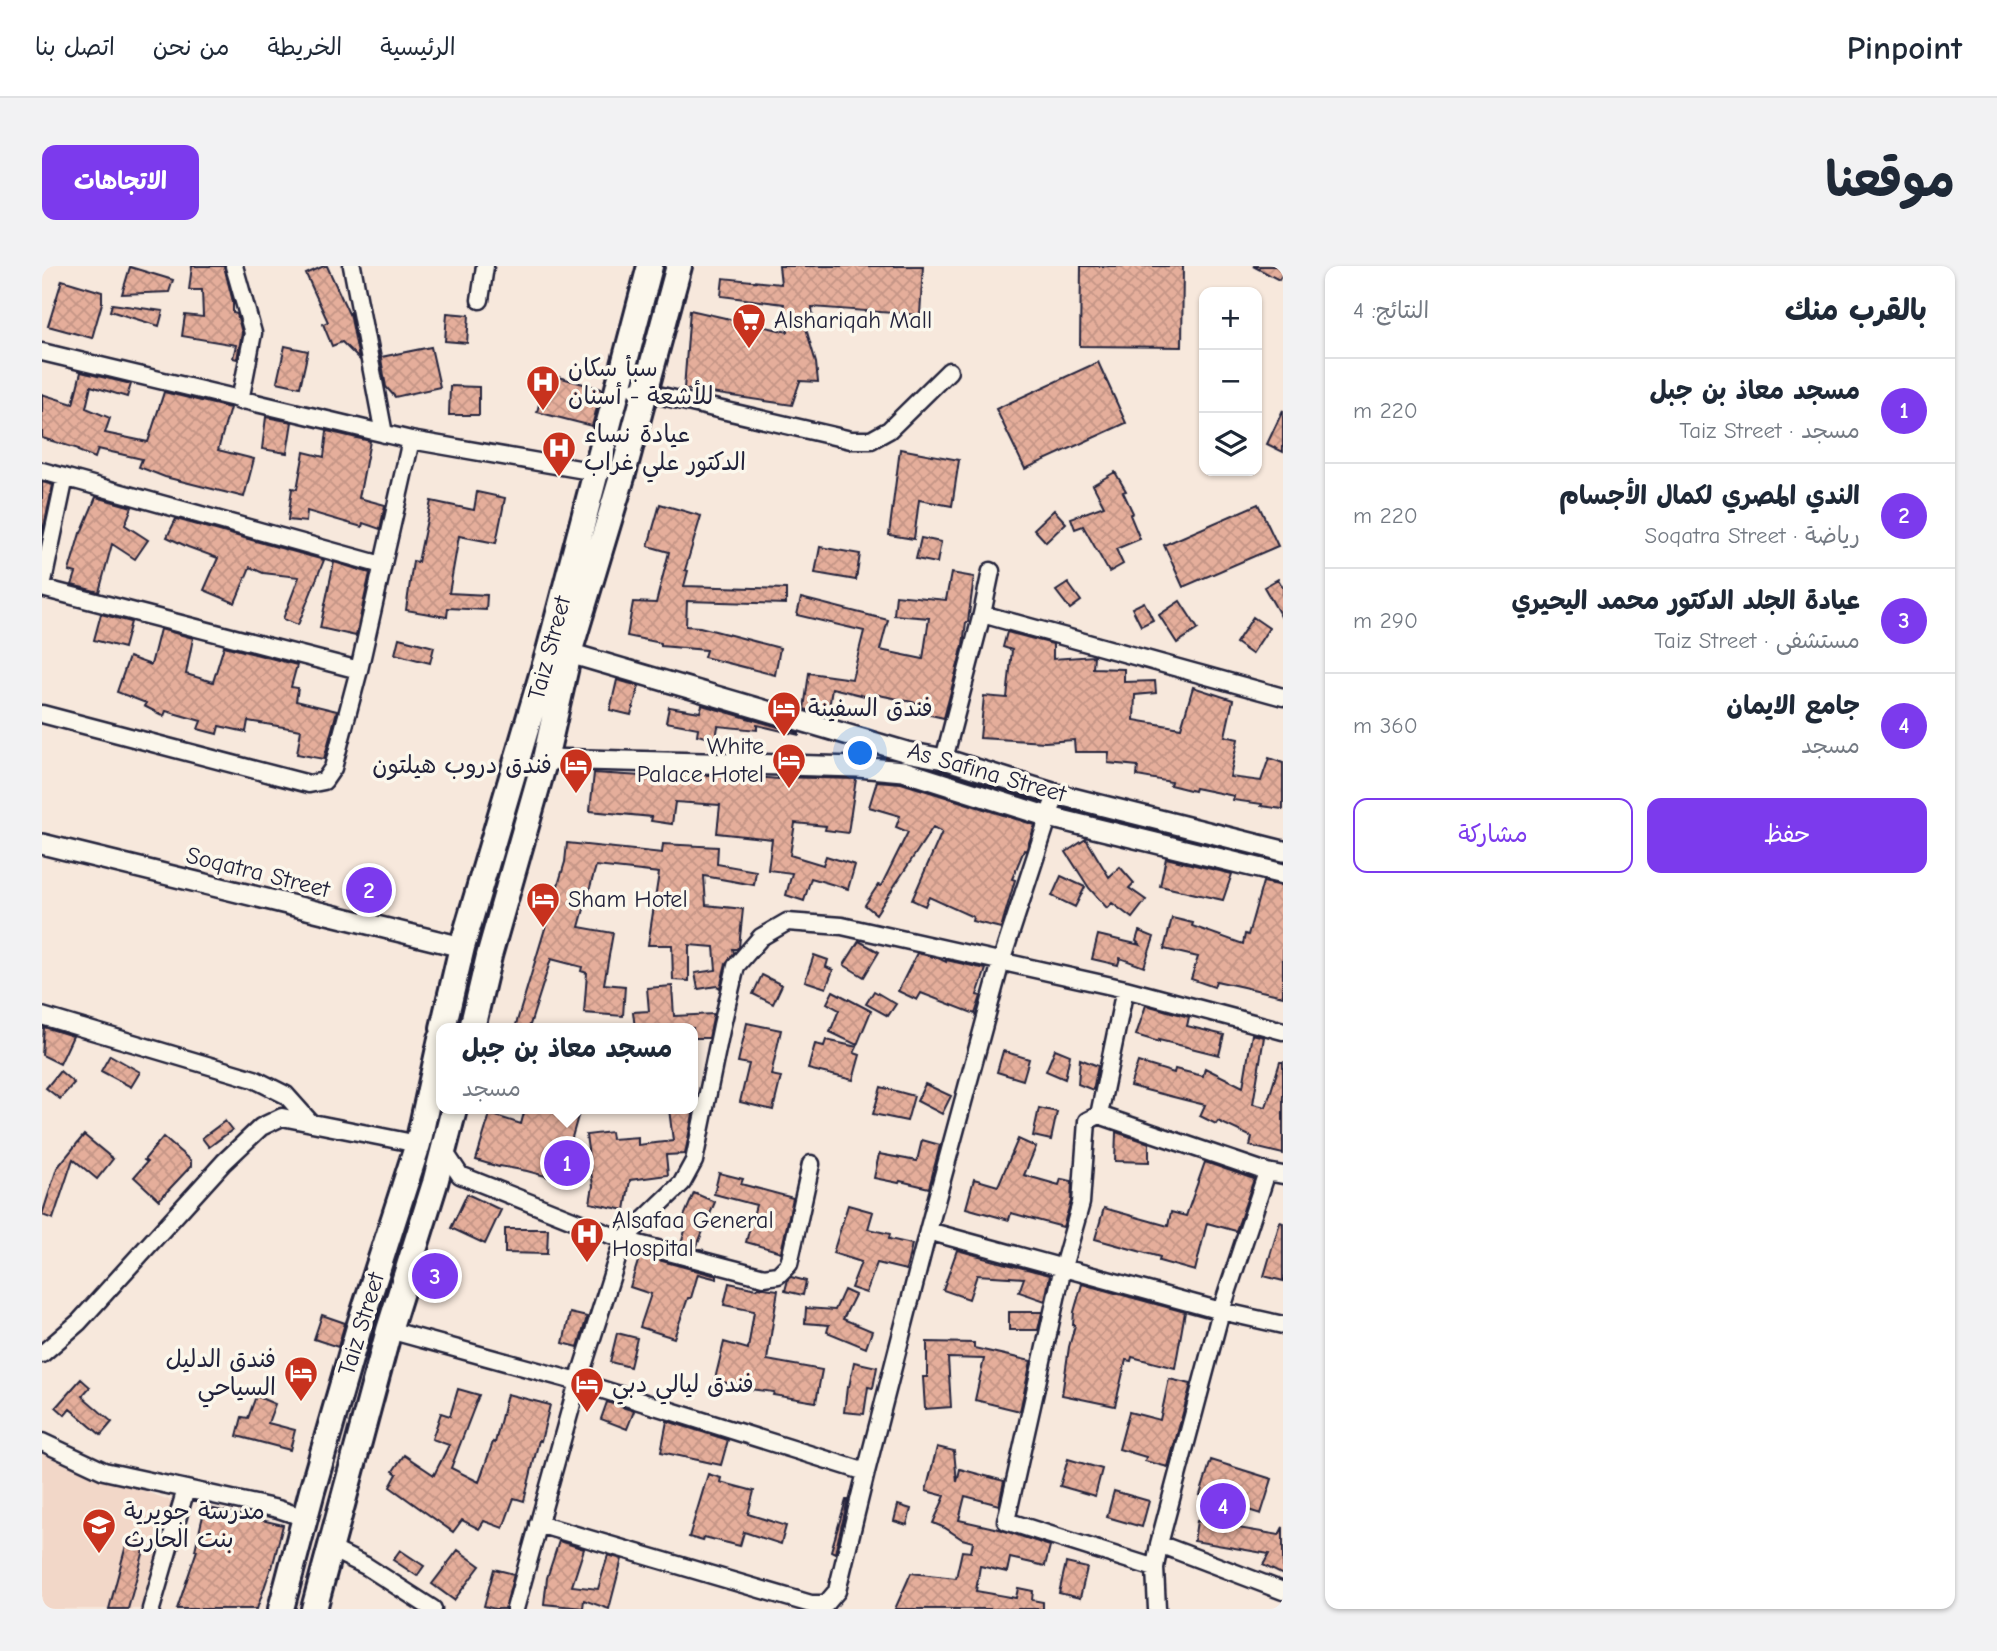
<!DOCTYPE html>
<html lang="ar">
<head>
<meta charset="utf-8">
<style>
	:root { --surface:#fff; --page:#f2f2f3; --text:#1f2937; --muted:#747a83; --line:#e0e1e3; --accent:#7c3aed }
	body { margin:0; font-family:"Comic Neue","Playpen Sans Arabic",sans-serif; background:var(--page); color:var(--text); direction:rtl }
	.controls { position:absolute; right:21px; top:21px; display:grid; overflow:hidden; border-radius:14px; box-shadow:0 2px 5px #0004 }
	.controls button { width:63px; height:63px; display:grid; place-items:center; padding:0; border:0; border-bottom:2px solid var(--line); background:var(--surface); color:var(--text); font:35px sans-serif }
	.you { position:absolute; left:819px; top:488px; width:24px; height:24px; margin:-18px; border:5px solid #fff; border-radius:50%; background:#1a73e8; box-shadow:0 0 0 10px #1a73e833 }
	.badge { display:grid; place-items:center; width:46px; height:46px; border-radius:50%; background:var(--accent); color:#fff; font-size:23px; font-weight:700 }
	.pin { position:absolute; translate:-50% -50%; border:4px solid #fff; box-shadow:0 2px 7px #0006 }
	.popup { position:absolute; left:394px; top:757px; width:262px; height:91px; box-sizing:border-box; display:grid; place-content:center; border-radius:14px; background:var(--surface); filter:drop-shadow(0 2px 5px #0005); font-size:23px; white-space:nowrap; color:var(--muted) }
	.popup b { font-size:26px; color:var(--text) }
	.popup::after { content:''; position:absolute; left:50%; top:100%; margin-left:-14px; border:14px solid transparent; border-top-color:var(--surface) }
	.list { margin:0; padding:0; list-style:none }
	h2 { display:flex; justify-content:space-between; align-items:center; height:91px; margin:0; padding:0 28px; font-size:30px }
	h2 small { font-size:23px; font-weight:400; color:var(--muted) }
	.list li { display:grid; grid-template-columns:46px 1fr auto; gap:21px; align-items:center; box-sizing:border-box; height:105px; padding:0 28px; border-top:2px solid var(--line) }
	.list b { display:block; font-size:26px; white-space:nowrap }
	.list p { margin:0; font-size:23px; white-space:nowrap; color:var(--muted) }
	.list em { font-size:23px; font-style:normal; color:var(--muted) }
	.actions { display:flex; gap:14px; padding:21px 28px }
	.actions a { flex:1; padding:16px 0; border:2px solid var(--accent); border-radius:14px; text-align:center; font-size:24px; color:var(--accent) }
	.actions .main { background:var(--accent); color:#fff }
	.icon { flex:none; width:38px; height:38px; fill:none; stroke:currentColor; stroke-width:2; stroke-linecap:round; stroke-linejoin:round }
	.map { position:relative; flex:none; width:1241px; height:1343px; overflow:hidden; direction:ltr; border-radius:14px }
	header { display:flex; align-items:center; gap:42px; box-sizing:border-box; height:98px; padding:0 35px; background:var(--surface); border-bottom:2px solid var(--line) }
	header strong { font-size:33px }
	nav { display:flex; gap:38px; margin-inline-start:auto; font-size:24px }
	.intro { display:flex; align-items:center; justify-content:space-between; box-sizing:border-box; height:168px; padding:0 42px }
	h1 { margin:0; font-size:49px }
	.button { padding:18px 32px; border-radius:14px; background:var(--accent); color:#fff; font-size:24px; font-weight:700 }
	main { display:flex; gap:42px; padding:0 42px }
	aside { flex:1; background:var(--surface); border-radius:14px; box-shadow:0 2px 5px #0004 }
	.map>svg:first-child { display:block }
	.built { fill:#f2d7c8 }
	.building { fill:url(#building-cross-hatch); stroke:#22223b; stroke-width:2 }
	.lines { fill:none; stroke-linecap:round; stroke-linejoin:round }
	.minor-casing { stroke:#22223b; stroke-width:21 }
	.tertiary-casing { stroke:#22223b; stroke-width:24 }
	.trunk-casing { stroke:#22223b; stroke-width:30 }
	.minor { stroke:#fbf7ec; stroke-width:16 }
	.tertiary { stroke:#fbf7ec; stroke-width:19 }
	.trunk { stroke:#fbf7ec; stroke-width:24 }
	.labels { text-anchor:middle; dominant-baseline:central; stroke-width:7; stroke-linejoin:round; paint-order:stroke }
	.poi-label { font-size:24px; fill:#22223b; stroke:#fbf7ec; text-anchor:start }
	.street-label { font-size:24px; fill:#22223b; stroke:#fbf7ec }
</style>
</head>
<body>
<header>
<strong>Pinpoint</strong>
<nav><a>الرئيسية</a><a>الخريطة</a><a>من نحن</a><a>اتصل بنا</a></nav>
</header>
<div class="intro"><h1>موقعنا</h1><a class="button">الاتجاهات</a></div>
<main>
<aside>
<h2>بالقرب منك<small>النتائج: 4</small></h2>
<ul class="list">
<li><span class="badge">1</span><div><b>مسجد معاذ بن جبل</b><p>مسجد · Taiz Street</p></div><em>220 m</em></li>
<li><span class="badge">2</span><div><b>الندي المصري لكمال الأجسام</b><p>رياضة · Soqatra Street</p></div><em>220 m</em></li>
<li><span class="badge">3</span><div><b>عيادة الجلد الدكتور محمد اليحيري</b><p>مستشفى · Taiz Street</p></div><em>290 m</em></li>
<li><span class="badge">4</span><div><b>جامع الايمان</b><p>مسجد</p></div><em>360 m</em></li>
</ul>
<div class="actions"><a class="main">حفظ</a><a>مشاركة</a></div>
</aside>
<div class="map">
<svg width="1241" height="1343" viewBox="0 0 1241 1343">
	<defs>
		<pattern id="building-cross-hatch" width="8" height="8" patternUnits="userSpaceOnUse" patternTransform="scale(1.75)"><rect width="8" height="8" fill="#e5ae9b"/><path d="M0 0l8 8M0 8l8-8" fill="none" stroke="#c49586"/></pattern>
	</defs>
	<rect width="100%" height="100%" fill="#f7e8dc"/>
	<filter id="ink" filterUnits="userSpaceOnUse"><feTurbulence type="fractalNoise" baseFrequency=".0143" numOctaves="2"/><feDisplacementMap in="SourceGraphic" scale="14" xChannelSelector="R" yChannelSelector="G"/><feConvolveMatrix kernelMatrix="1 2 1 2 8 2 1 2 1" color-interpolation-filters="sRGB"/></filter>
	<g filter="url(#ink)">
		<path class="built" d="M0,1188L130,1235L98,1343H0Z"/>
		<path class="building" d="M150,0H182L191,36V47L195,48L200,67L195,93L191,92L194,79L140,70L143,49L161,51L160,24H147Z
			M282,0H285L307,48L308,47L317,93L300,76L290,80L281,58L286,56L264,8Z
			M737,0H881L878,49L770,41L771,51L761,52L774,97L776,116L758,115L750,139L642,123L648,44L746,66L742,38L679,30L681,12L739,18Z
			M1039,0H1141L1140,81L1038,80Z
			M1211,0H1241V7L1237,14Z
			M88,1L131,14L127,26L80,28Z
			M20,14L60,26V37L50,72L6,60Z
			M70,38L121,45L117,60L68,45Z
			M405,47L427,49L425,77L403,75Z
			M335,70L339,91L389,81L398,121L353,131L344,121Z
			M243,80L266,85L258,121L235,116Z
			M1056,96L1084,157L983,203L954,143Z
			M39,106L89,118L85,131L49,120L44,142L68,152L63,167L106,176L122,126L188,142L176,184L212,193L202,231L123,211L97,201L100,193L56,183L53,192L36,185L37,183L0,172V128L31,138Z
			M505,108L560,123L550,160L495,146Z
			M408,120L437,121V149H407Z
			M1241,144V186L1225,178Z
			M224,151L250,156L245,187L220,183Z
			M285,165L328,175L317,232L343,239L338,263L321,257L320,261L265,245L264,256L246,254L250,222L255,223L262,186L282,191Z
			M858,183L917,194L910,240L877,234L872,273L847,269Z
			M1073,206L1084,225L1081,226L1091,247L1088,249L1098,273L1074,283L1081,298L1067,306L1041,260L1033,263L1029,252L1062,240L1051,219Z
			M0,216L11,219L0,269Z
			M435,226L463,232L454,277L417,270L407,327L445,329L444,344L406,342L405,351L364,344L371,295L376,296L389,235L432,244Z
			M54,231L90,241L83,259L106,274L93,293L70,278L57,326L30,319L34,307L27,305L38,267H39Z
			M618,238L659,250L643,304L646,305L642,320L744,323V338L645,335L644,360L658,361L738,382L733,409L662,391L664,384L619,380V377L585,370L591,336L614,337L627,286L606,280Z
			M1216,238L1236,280L1141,321L1122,279Z
			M1012,244L1024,257L1004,276L992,263Z
			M134,253L282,294L256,359L241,353L257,311L221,307L208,301L193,337L162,324L176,292L146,281L125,271Z
			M879,272L899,276L895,297L874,293Z
			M778,281L818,288L814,314L773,307Z
			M292,296L328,307L314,370L278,362Z
			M909,307L932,311L926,356H924L921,379L902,452L879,447L880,438L832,428L831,432L790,422L786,450L762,443L767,407L810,413L822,365L755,349L759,332L846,354L838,384L881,393L887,352L852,349L854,329L904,334Z
			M1236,313L1241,322V354L1222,321Z
			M1026,317L1039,335L1028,343L1014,325Z
			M1138,335L1156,363L1135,377L1117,349Z
			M1102,336L1111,354L1099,360L1090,342Z
			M59,348L89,356L82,382L52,374Z
			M1211,351L1227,362L1210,388L1194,377Z
			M118,363L151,372L144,408L171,416L182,380L255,399L249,421L256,422L254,435L295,445L282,493L255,488L259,464L206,455L204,466L177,460L175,468L156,463L159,455L124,445L122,450L102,440L104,437L75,426L87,391L109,399Z
			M965,366L1011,378V393L1052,390L1051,402L1082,403V416L1113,415L1114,427L1093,429L1092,454L1139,462L1151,421L1191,434L1183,470L1196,473L1188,511L1219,515L1227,492L1241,497V543L1219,540L1220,538L1191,534L1192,530L1153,522L1152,525L1128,519L1129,516L1095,510L1096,500L1066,497L1067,486H1033L1032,474L1003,476L938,472L942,430L965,432L970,384L961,381Z
			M357,372L392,381L388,397L353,388Z
			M575,414L597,420L589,449L568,444Z
			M660,439L757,467V469L715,459V464L676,460L674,473L655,469L656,462L624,456L627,441L658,446Z
			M552,507L615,511L616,508L700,510L736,513V511L814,513L806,567L783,564L784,560L753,557L748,589L781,599L784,590L813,599L806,623L769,612L762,635L744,629L750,607L726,604L730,573L675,567L678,539L633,536L630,558L609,555L610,551L548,545Z
			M835,515L859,517L993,559L984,585L982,584L970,613L973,614L959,662L930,655L931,651L887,631L883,640L870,634L900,566L891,561L834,648L823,639L836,619L839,620L866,566L854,561L858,550L827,541Z
			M1044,573L1067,611L1078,601L1092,617L1087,622L1104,634L1090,652L1070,637L1065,642L1047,622L1024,586Z
			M525,577L620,587L621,578L676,581L675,598L714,605L712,619L662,610L664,639L701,643L697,681L694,683H691L692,687L684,697L678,722L675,720L656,723L653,707L674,704L672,681L647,679V715L631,714L630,679H606L617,607L554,600L537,661L571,667L562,718L583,720L581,750L542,747L545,707L539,705L540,701L509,693L487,762H473L523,596Z
			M1124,592L1190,608L1181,634L1118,620Z
			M1019,610L1043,621L1033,641L1010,630Z
			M1221,616L1241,620V730L1174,715L1172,721L1149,713L1156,691L1122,683L1130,652L1151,657L1150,660L1201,678L1203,668L1206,669Z
			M1097,665L1112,671L1102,701L1078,692L1076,699L1050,693L1056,669L1098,679L1094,675Z
			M817,675L837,686L822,711L802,699Z
			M875,687L896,692L904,696V694L944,703L935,729L939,730L933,748L879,727L875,734L856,725Z
			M772,689L786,694L784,701L791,704L784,722L763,715Z
			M720,709L740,719L731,738L711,728Z
			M630,720L632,750L672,748L667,772H651V762H593L591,746L607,745L605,722Z
			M791,725L829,745L815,779L788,766L797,744L785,737Z
			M832,725L854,738L846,750L824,738Z
			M1104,739L1147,751L1145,760L1182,769L1177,789L1117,774V776L1094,769Z
			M705,757L739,764L729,809L739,811L731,844L698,836L707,798L696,796Z
			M2,761L31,770L18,798L0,789Z
			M1210,768L1222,771L1211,838L1224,841L1238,796H1241V888L1208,880L1210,871L1176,855L1174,858L1158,850L1163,839L1088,820L1096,796L1132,807L1133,803L1161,810L1163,802L1201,821Z
			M784,774L815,781L812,787L818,789L811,814L766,803L773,778L782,780Z
			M1013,783L1028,789L1023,813L1004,805Z
			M961,785L987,793L981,814L955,806Z
			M68,789L98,806L89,821L59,805Z
			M1038,793L1056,800L1051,824L1036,818Z
			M18,805L32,817L18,833L4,822Z
			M883,818L909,830L900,848L875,835Z
			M839,821L872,830L865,855L831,848Z
			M997,842L1015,846L1009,874L991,870Z
			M483,843H538L518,914L485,905L458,900L457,901L434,894L448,848L479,858Z
			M627,843H652L643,888L624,889L626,909L588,914L583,944L548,937L551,920L544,869L569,866L570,873L596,871V879L631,875Z
			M183,855L190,864L167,881L160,872Z
			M1074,866L1107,877V896L1073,895Z
			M42,869L71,893L55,913L31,893L11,953L0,949L15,902Z
			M121,871L149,895V900L117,934L92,911L105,896L102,894Z
			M976,873L994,881L982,909L1017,919L1019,913L1030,915L1029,935L1021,961L969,947L967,954L924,942L932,913L956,920Z
			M880,874L898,879L887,922L858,915L857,917L832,912L837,888L875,895Z
			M1163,896L1212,913L1194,965L1165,957L1153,1005L1117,995L1118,991L1053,973L1062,942L1126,960L1129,946L1144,950Z
			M677,907L701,913L699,918L751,932L739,986L704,976L714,939L672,928Z
			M652,927L673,936L654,982L662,984L639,978L645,958L640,955Z
			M425,928L459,944L443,978L409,962Z
			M806,939L831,946L826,963L848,968L847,973L870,978L864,1004L835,997L824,1027L809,1022L819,996L791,987Z
			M1238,956L1241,957V1015L1222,1010Z
			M463,963H506L505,988L463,987Z
			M915,984L941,991V992L1008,1009L1003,1035L977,1026L982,1012L935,1009L927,1033L901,1024Z
			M598,989L675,1010V1013L656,1008L649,1032H646L632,1072L598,1061L609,1028L588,1021Z
			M749,1011L764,1015L761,1029L743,1025L746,1013Z
			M687,1017L715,1023L716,1021L736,1024L725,1094L780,1104L774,1136L731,1129L732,1126L699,1122L673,1113L682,1076L706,1083L712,1045L682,1039Z
			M1040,1018L1143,1046L1133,1102L1090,1091L1089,1095L1084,1094L1073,1140L1020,1129L1027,1081L1033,1059H1031L1032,1046Z
			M802,1024L813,1029L801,1053L830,1065L824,1082L785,1066L787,1059L763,1057L764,1042L793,1044Z
			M967,1046H1000L996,1064H967Z
			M528,1047L545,1051L536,1081L521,1077Z
			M280,1049L303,1057L296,1081L272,1073Z
			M575,1067L595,1072L588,1101L568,1096Z
			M885,1076L932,1077V1082L989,1095L978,1145L933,1134L942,1093L906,1092L909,1141L883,1143L881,1111H885Z
			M812,1096L835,1101L831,1122L826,1121L822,1148L802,1146L805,1121H807Z
			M39,1113L48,1121L40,1130L70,1156L59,1169L28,1143L23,1149L14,1141Z
			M1127,1113L1149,1118L1126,1201L1103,1195L1104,1191L1077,1183L1087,1146L1118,1154Z
			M416,1123L437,1129L409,1202L437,1216L451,1176L453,1177L465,1128L508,1139L499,1175L497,1174L482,1235L472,1232L461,1262L442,1255L437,1263L420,1254L411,1266L348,1221L355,1208L351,1205L362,1189L392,1209L407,1179L390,1173L399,1147L408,1150Z
			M214,1130L233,1138L226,1157L253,1164L248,1184L195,1170L200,1151L206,1152Z
			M565,1136L592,1145L585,1163L559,1153Z
			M625,1155L686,1174L679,1199L619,1186Z
			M895,1181L912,1185L915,1216L918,1203L962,1215L957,1239L923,1230L917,1254L957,1263L1008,1280L1003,1300L968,1292L965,1306L938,1300L934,1325L974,1332L976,1322L991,1325L990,1334L1001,1336V1343H853L869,1307L914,1312L920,1285L929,1286L931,1276L920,1273L903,1262L891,1257L903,1230L884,1225Z
			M1026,1193L1060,1203L1053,1230L1018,1220Z
			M1169,1194L1230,1213L1219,1248L1158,1229Z
			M666,1208L679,1212L678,1216L712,1225L706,1248L744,1260L739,1278L702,1266L698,1280L662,1271L661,1275L647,1271Z
			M1072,1225L1107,1235L1100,1261L1065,1251Z
			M804,1234H806L793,1287L789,1285Z
			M856,1239L869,1243L865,1259L852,1255Z
			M163,1241L241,1259L230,1302H229L215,1343H135L155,1284H153Z
			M1155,1255L1237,1269L1241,1261V1309L1221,1299L1227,1288L1152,1275Z
			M86,1272L104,1277L86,1343H67Z
			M517,1275L542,1283L530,1320L556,1323L566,1289L580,1293L567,1343L542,1334L541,1342L502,1338L505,1312Z
			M358,1284L382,1300L375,1310L351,1294Z
			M416,1284L438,1300L412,1334L390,1318Z
			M1024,1297L1045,1302L1038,1332L1017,1327Z
			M452,1303L472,1308L463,1343H453L442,1340Z"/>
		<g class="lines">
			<g class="minor-casing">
				<path id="minor" d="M192,0L211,67L198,135
					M310,0L342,168
					M438,34L443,0
					M0,86L369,174L554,206
					M594,124L809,174H829L847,164L907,105
					M0,205L340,299
					M0,320L23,211
					M0,322L317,404
					M940,348L1241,431
					M0,448L267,518L282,515L291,502L317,404L369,174
					M902,493L940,348L949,305
					M1014,528L959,696L886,965L824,1206L536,1116L581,974L640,917L652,895L680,759L694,700L719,671L745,656L800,660L1083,723L1057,849L1225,906
					M1083,723L1241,765
					M0,750L212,813L244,829L269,857
					M1057,849L1045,855L1039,937L1021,1001L964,1255L1113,1302
					M402,885L418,909L581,974L722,1011L736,1009L747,998L769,898
					M886,965L1179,1045L1241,1059
					M347,1064L536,1116L473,1343
					M0,1088L37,1056L182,896L219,861L240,851L376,878
					M0,1176L62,1205L236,1243L263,1252
					M496,1258L769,1338H784L795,1325L824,1206
					M1117,1278L1241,1325
					M287,1282L324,1300L391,1343
					M109,1343L144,1223
					M1115,1343L1113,1302L1117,1278L1179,1045L1225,906L1241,909"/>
			</g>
			<g class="tertiary-casing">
				<path id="tertiary" d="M527,387L865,486L902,493L1014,528L1241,585
					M503,493L816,501L861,505L1007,551L1241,608
					M0,578L420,681"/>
			</g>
			<g class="trunk-casing">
				<path id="trunk" d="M401,762L420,681L507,385L608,0
					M430,762L447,690L503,493L527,387L580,211L637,0
					M239,1343L270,1225L318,1058L376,878L399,773
					M272,1343L347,1064L393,917L412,843"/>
			</g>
			<use href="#minor" class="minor"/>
			<use href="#tertiary" class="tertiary"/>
			<use href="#trunk" class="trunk"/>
		</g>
	</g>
	<defs>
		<g id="supermarket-pin" transform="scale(1.75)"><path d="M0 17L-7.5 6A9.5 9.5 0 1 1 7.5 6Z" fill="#c8321e" stroke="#fbf7ec"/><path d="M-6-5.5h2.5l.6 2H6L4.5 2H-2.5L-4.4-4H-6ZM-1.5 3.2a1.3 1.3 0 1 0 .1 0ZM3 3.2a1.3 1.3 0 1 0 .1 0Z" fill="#fff"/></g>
		<g id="hospital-pin" transform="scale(1.75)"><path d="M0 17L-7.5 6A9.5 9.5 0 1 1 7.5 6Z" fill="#c8321e" stroke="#fbf7ec"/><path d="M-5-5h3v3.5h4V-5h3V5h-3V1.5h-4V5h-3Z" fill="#fff"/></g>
		<g id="hotel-pin" transform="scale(1.75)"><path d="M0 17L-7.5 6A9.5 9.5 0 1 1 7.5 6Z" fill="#c8321e" stroke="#fbf7ec"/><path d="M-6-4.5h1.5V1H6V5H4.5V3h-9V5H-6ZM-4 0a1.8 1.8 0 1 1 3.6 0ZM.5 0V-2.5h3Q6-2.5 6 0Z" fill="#fff"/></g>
		<g id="school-pin" transform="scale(1.75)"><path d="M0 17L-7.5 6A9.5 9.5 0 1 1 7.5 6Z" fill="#c8321e" stroke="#fbf7ec"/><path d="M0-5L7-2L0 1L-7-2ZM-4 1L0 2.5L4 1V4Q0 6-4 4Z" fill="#fff"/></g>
	</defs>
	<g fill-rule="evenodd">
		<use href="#supermarket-pin" x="707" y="54"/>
		<use href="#hospital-pin" x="501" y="116"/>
		<use href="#hospital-pin" x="517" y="182"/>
		<use href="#hotel-pin" x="742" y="442"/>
		<use href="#hotel-pin" x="747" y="494"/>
		<use href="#hotel-pin" x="534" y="499"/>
		<use href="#hotel-pin" x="501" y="633"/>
		<use href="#hospital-pin" x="545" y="968"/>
		<use href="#hotel-pin" x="259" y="1107"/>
		<use href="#hotel-pin" x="545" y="1118"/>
		<use href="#school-pin" x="57" y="1259"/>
	</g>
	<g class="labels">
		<g class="poi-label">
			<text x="732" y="54">Alshariqah Mall</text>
			<text x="526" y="102">سبأ سكان<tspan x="526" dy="28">للأشعة - أسنان</tspan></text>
			<text x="542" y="168">عيادة نساء<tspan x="542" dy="28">الدكتور علي غراب</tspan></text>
			<text x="766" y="442">فندق السفينة</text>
			<text x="722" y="480" text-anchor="end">White<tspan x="722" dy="28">Palace Hotel</tspan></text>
			<text x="510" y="499" text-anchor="end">فندق دروب هيلتون</text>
			<text x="526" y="633">Sham Hotel</text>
			<text x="570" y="954">Alsafaa General<tspan x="570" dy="28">Hospital</tspan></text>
			<text x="234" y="1093" text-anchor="end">فندق الدليل<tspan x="234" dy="28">السياحي</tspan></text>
			<text x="570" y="1118">فندق ليالي دبي</text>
			<text x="82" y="1245">مدرسة جويرية<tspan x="82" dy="28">بنت الحارث</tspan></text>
		</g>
		<g class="street-label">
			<text transform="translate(507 382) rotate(-75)">Taiz Street</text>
			<text transform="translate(945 506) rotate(16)">As Safina Street</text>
			<text transform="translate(216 606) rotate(14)">Soqatra Street</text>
			<text transform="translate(319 1058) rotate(-73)">Taiz Street</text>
		</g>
	</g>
</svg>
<div class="controls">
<button>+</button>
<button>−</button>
<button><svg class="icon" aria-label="layers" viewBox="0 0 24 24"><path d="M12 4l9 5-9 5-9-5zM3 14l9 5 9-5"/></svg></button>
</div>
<div class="you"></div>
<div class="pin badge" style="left:525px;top:897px">1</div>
<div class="popup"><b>مسجد معاذ بن جبل</b>مسجد</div>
<div class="pin badge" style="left:327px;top:624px">2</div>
<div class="pin badge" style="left:393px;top:1010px">3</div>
<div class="pin badge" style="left:1181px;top:1240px">4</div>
</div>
</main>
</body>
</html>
